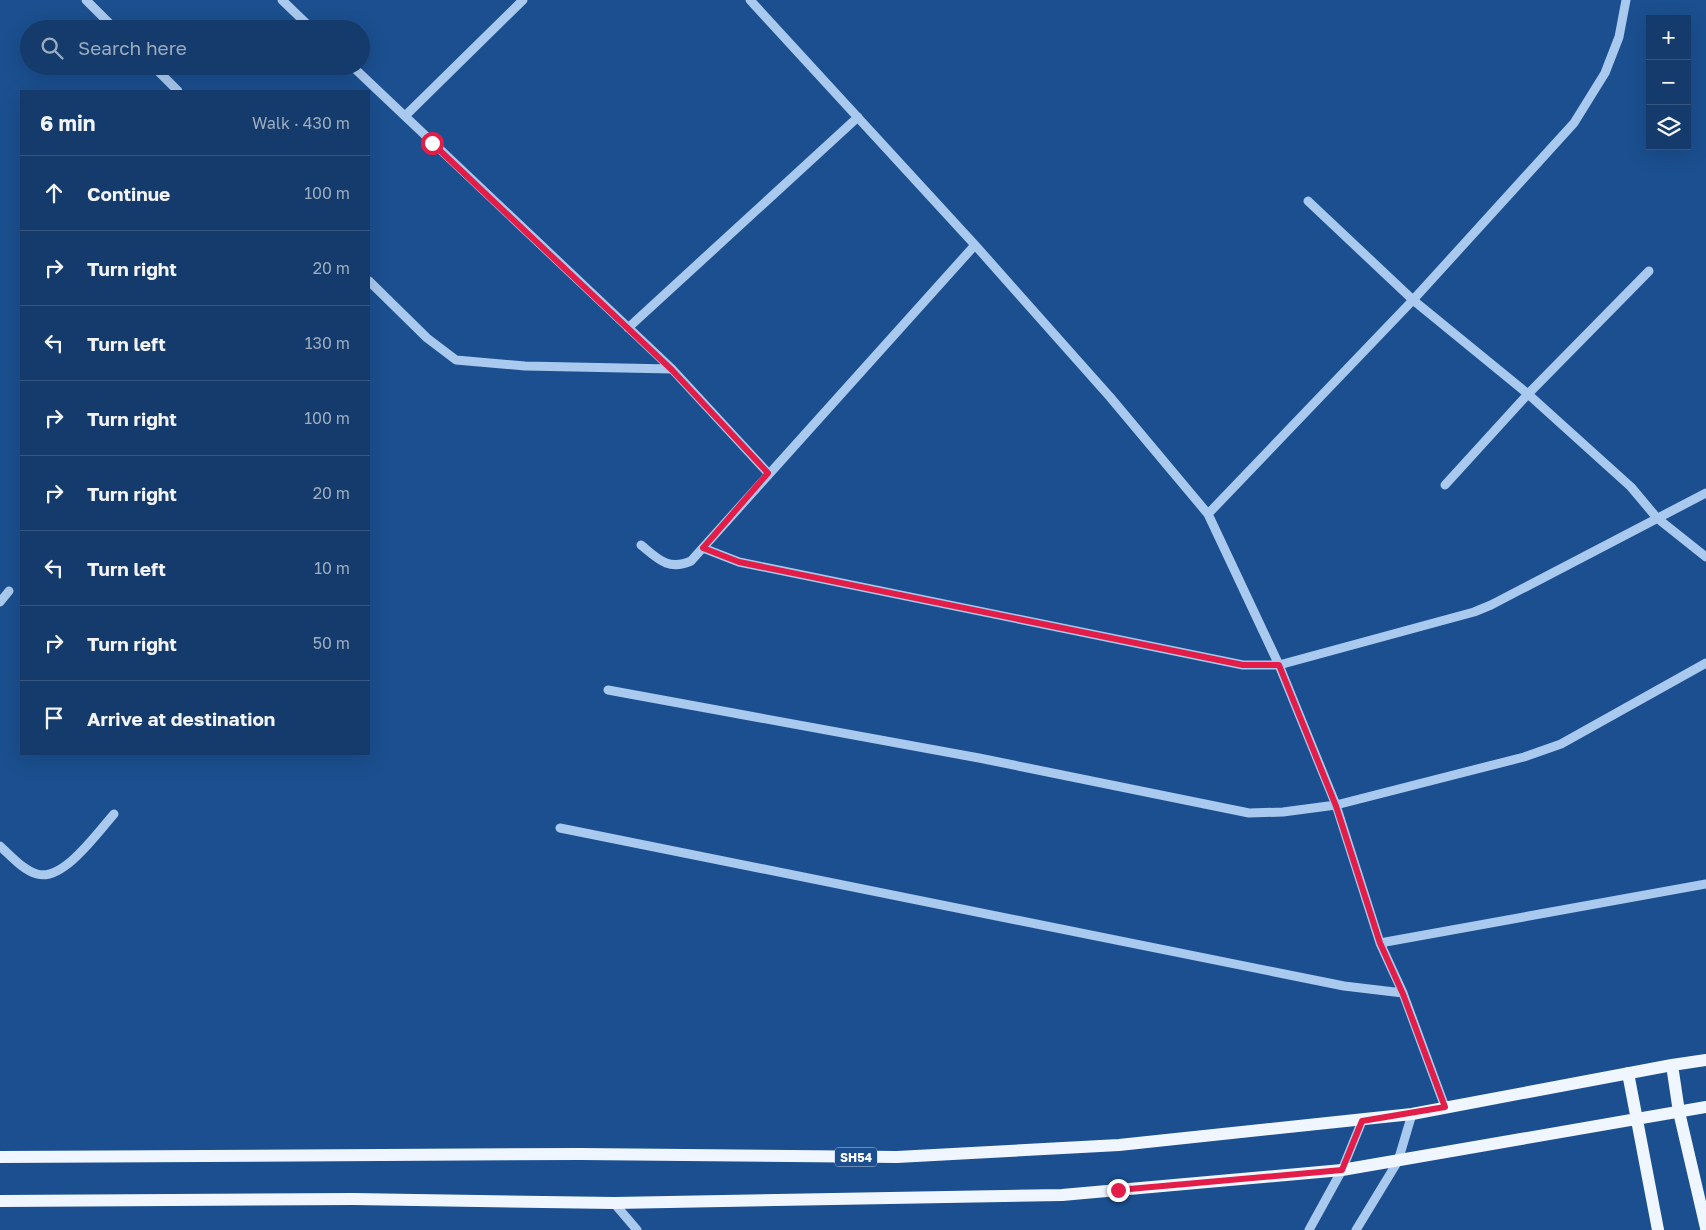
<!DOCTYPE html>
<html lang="en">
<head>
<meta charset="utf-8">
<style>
	:root { --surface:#143b6b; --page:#214673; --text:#f1f3f6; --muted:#9dadc1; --line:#33557e }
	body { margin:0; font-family:"Golos Text",sans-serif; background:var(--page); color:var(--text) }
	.controls { position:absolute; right:15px; top:15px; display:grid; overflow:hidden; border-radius:0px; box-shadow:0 5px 20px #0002 }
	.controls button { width:45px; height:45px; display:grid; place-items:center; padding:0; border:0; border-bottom:1px solid var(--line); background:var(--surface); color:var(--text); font:25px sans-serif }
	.stop { position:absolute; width:15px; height:15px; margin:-11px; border:4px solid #e11d48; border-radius:50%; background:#fff }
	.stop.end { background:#e11d48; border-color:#fff; box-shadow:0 1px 5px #0008 }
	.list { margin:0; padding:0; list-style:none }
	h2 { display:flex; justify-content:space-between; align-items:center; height:65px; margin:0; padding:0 20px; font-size:21px }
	h2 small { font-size:16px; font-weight:400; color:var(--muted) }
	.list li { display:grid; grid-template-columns:32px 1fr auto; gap:15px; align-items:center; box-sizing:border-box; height:75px; padding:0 20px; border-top:1px solid var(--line) }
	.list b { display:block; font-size:19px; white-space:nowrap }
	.list em { font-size:16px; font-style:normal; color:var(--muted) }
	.icon { flex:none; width:28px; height:28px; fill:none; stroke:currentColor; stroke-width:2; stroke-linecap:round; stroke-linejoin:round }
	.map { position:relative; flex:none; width:1706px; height:1230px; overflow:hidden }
	.search { position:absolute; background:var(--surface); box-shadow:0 5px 20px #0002; left:20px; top:20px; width:350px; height:55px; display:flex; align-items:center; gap:12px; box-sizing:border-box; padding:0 18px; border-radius:28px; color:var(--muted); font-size:19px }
	.panel { position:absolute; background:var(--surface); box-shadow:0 5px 20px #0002; left:20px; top:90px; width:350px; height:665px; border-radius:0px }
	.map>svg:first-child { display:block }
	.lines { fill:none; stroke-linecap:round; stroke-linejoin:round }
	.minor { stroke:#a9c9ee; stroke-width:9 }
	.major { stroke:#f0f6ff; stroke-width:12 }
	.route { stroke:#e11d48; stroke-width:6 }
	.labels { text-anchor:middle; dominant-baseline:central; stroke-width:4.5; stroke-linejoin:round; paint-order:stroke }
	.shield { fill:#1b4f8f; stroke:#bbcadd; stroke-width:1 }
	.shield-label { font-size:12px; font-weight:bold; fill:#fff }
</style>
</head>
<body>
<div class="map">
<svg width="1706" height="1230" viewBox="0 0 1706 1230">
	<rect width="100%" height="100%" fill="#1b4f8f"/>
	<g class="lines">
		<path class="minor" d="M86,0L115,29
			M282,0L312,29
			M750,0L975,245L1110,397L1208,514L1279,665L1336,805L1380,943L1403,993L1445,1107
			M153,66L178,91
			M352,66L672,369L768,473
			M405,116L523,0
			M1308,201L1413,300L1528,394L1631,487L1657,518L1706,557
			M369,281L427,338L456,360L525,366L672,369
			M628,328L858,117
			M1445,485L1528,394L1649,271
			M1208,514L1413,300L1574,123L1605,73L1619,37L1626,0
			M641,545C658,559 668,571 691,561L975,245
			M703,548L739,562L1243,665H1279L1474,612L1491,605L1706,493
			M0,602L9,591
			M608,690L979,758L1249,813L1283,812L1336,805L1524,757L1561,744L1706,663
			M560,828L1344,986L1403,993
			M0,846C11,856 23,870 37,874C63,882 98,832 114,814
			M1380,943L1706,884
			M614,1203L637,1230
			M1309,1230L1342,1170L1362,1121
			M1356,1230L1398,1161L1412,1114"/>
		<path class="major" d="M1672,1065L1679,1112L1706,1228
			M1628,1073L1658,1230
			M0,1157L580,1154L897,1157L1119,1145L1412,1114L1672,1065L1706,1060
			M0,1201L353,1199L614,1203L1062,1195L1342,1170L1706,1107"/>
	</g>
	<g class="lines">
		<path class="route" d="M432,143L672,370L768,473L703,548L739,562L1243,665H1279L1336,806L1380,943L1403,994L1445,1107L1362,1121L1342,1170L1118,1190"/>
	</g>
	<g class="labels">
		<rect class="shield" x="835" y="1147.5" width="42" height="19" rx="4"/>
		<g class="shield-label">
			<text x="856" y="1157">SH54</text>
		</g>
	</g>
</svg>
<div class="controls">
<button>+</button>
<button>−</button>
<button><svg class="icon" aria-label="layers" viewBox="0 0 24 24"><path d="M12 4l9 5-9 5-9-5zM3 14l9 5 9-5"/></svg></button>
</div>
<div class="stop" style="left:432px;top:143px"></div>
<div class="stop end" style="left:1118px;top:1190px"></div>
<div class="search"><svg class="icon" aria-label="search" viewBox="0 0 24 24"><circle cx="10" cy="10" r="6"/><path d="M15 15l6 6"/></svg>Search here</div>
<section class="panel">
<h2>6 min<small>Walk · 430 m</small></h2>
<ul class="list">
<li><svg class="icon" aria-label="ahead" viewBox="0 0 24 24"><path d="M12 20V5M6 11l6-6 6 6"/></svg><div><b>Continue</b></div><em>100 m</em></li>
<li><svg class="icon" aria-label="right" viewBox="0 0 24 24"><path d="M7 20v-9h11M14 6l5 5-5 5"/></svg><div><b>Turn right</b></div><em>20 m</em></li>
<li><svg class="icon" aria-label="left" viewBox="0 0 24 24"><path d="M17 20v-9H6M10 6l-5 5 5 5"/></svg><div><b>Turn left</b></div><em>130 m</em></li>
<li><svg class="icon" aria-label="right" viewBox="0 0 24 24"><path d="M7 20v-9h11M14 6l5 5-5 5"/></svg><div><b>Turn right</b></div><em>100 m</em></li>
<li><svg class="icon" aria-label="right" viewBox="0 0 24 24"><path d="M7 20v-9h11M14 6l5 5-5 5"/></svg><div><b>Turn right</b></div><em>20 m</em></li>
<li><svg class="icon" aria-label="left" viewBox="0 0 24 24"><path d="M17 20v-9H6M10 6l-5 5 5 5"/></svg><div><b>Turn left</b></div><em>10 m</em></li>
<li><svg class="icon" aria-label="right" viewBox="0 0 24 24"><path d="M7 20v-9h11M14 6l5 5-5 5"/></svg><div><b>Turn right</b></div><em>50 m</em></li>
<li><svg class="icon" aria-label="arrive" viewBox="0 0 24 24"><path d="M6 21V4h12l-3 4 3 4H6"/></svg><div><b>Arrive at destination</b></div></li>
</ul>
</section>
</div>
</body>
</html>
